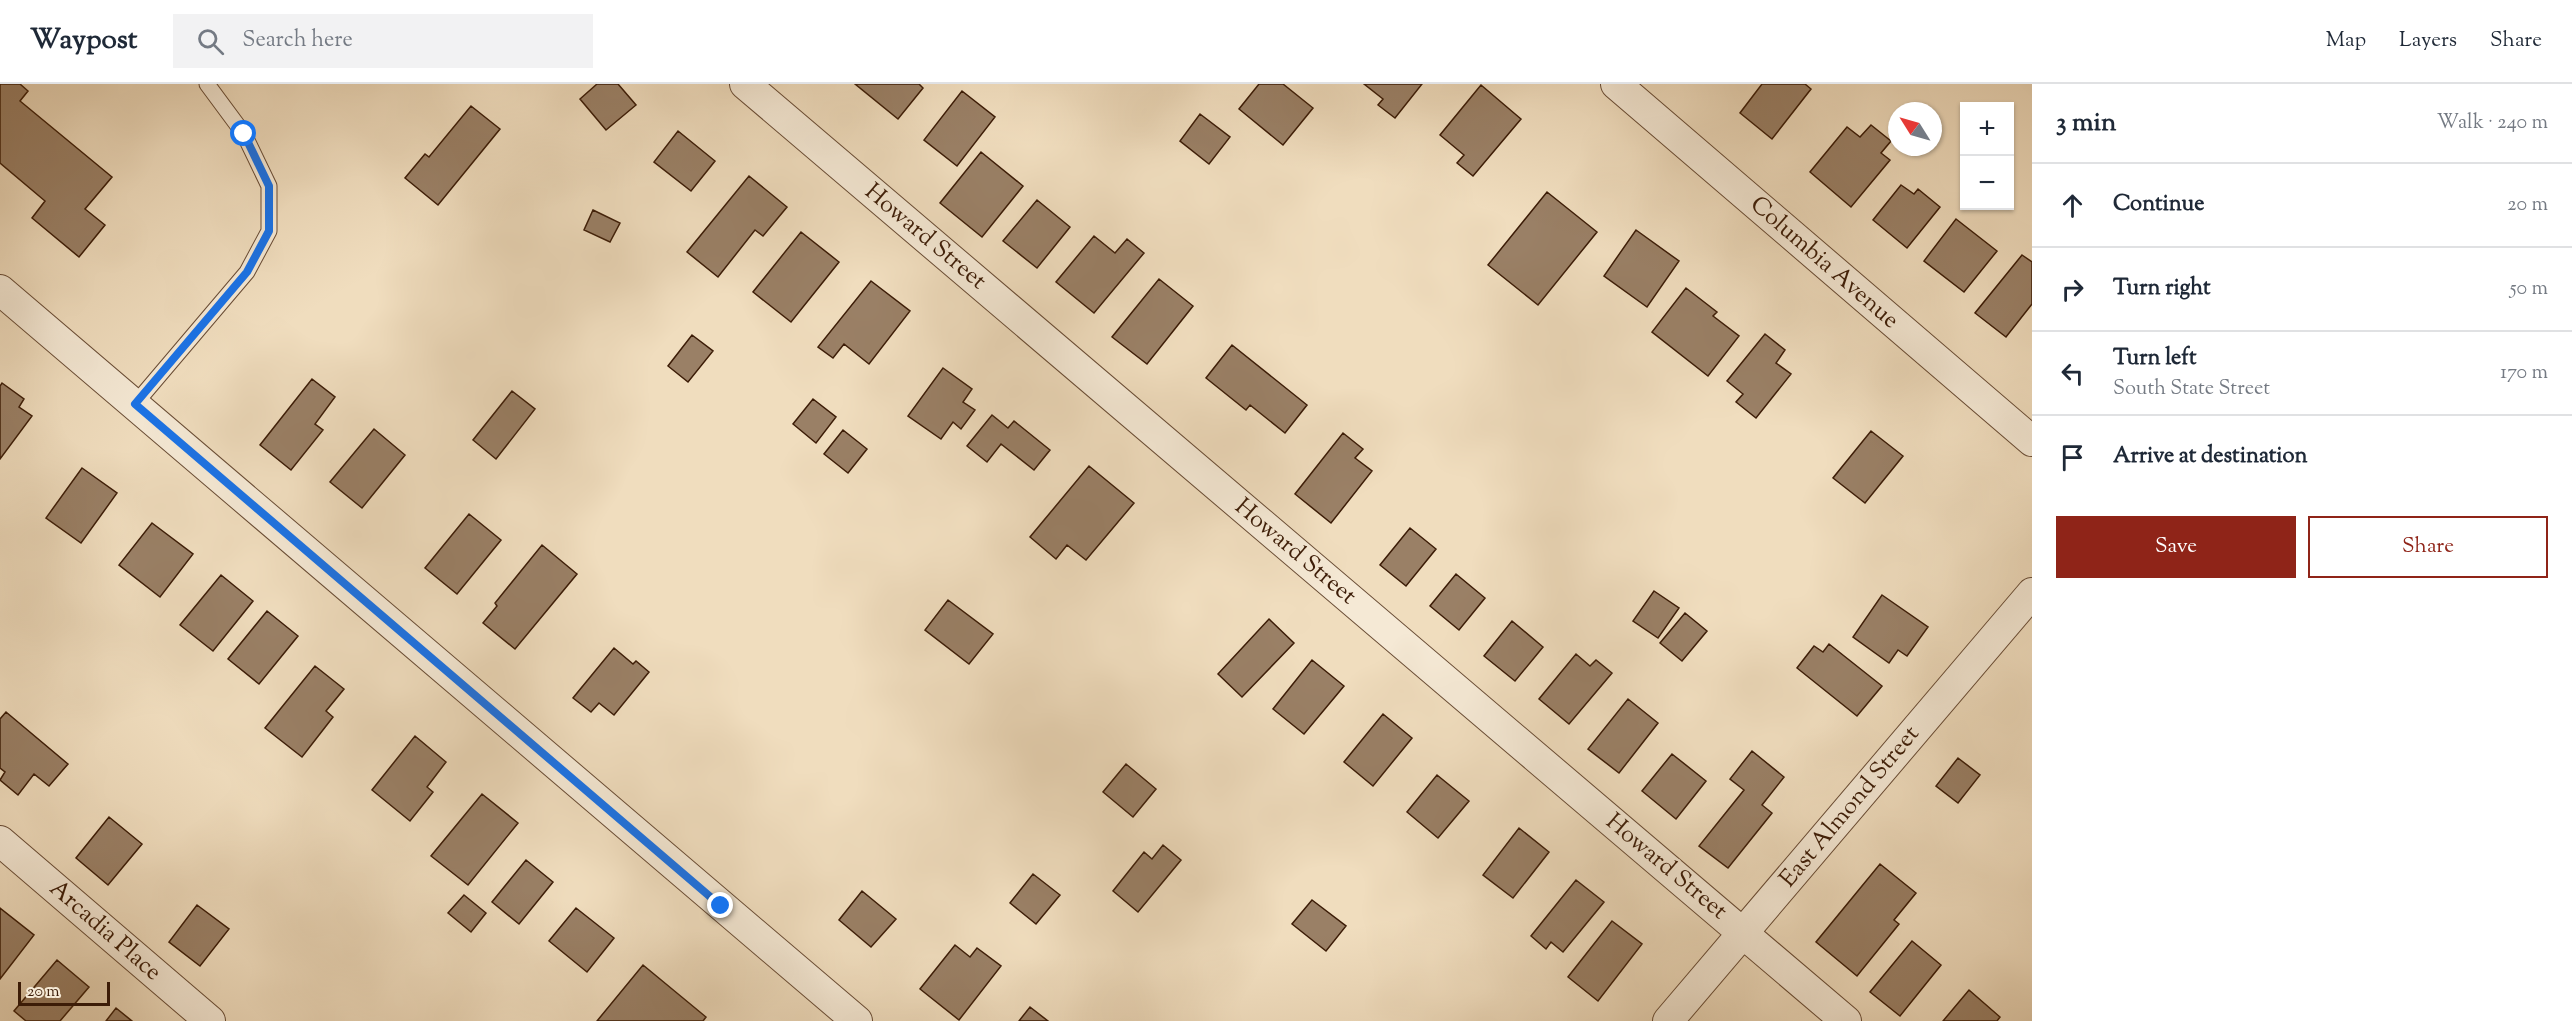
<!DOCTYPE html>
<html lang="en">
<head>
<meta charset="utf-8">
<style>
	:root { --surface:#fff; --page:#f2f2f3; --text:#1f2937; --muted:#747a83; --line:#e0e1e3; --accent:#8f2418 }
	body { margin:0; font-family:"Sorts Mill Goudy",serif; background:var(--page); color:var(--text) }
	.controls { position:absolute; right:18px; top:18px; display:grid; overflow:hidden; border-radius:0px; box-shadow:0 2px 4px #0004 }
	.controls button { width:54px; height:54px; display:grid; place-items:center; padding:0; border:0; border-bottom:2px solid var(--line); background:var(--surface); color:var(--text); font:30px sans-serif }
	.compass { position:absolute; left:1888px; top:18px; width:54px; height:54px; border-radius:50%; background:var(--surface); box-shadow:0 2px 4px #0004; rotate:307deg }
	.scale { position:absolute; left:18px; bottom:15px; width:92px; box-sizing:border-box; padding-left:6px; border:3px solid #3c1c07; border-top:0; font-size:16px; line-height:21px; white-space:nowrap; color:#3c1c07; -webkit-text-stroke:4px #f5e9d5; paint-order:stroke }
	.stop { position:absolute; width:18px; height:18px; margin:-14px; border:4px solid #1a73e8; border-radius:50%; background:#fff }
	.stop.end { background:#1a73e8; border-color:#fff; box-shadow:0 2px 6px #0008 }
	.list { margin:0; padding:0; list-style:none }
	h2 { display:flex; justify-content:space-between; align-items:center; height:78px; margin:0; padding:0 24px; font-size:26px }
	h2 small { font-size:20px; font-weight:400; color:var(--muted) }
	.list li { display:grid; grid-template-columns:39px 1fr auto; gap:18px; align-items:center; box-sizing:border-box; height:84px; padding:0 24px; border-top:2px solid var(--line) }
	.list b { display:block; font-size:22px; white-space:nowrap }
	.list p { margin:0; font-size:20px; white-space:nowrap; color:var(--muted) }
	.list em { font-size:20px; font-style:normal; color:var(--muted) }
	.actions { display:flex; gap:12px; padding:18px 24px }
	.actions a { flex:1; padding:14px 0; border:2px solid var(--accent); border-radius:0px; text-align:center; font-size:21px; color:var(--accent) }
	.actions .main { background:var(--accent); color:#fff }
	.icon { flex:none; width:33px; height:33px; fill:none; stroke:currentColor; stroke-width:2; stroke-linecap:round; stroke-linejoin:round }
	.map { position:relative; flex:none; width:2032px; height:937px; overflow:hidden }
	header { display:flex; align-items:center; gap:36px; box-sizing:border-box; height:84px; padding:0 30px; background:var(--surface); border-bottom:2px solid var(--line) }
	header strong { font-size:28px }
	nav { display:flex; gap:33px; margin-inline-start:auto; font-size:21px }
	.search { width:420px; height:54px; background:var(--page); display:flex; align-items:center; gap:15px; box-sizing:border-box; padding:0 21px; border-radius:0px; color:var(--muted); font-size:22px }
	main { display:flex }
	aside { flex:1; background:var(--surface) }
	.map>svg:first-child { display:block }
	.building { fill:#9a8066; stroke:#3c1c07; stroke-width:1.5 }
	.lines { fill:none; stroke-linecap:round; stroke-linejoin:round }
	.lane-casing { stroke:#694c35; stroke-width:17 }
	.street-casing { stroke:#694c35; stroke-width:32 }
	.lane { stroke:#f5e9d5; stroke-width:15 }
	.street { stroke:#f5e9d5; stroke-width:30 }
	.route { stroke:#1a73e8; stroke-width:8 }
	.labels { text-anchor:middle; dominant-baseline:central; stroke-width:5; stroke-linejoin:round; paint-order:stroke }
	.street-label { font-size:24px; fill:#3c1c07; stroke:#f5e9d5 }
</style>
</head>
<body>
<header>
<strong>Waypost</strong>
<div class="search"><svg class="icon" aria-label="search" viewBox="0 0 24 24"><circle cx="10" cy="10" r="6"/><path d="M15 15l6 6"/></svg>Search here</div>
<nav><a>Map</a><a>Layers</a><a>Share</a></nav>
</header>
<main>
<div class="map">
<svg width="2032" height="937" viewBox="0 0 2032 937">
	<rect width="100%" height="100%" fill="#f0ddbe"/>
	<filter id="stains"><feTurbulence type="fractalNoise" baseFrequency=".00333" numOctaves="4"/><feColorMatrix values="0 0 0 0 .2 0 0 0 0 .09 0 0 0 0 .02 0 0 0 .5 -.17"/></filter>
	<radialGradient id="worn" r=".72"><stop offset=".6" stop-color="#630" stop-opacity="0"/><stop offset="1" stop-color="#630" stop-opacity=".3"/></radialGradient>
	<path class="building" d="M0,0H20L28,7L20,17L112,93L85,125L105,141L79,173L32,134L45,117L0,79Z
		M597,0H618L636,21L606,46L580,15Z
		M855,0H919L923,4L898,35Z
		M1259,0H1283L1313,24L1283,61L1239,25Z
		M1364,0H1422L1395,34L1378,21L1383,15Z
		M1762,0H1805L1811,5L1772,55L1740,29Z
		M1481,1L1521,35L1473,92L1457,79L1464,71L1440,51Z
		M962,7L995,33L957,82L924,56Z
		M471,22L500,45L438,121L405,94L425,70L429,73Z
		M1200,30L1230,53L1209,80L1180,57Z
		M1871,41L1891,57L1881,69L1890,76L1851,123L1810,88L1847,43L1860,53Z
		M678,47L715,77L691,107L654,78Z
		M981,68L1023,102L982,153L940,119Z
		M749,92L787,123L763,152L755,146L718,193L687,168Z
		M1901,101L1914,110L1918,105L1940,123L1907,164L1873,136Z
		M1547,108L1597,148L1538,221L1488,181Z
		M1037,116L1070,143L1037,184L1003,157Z
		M593,126L620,139L610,158L584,146Z
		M1956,135L1997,167L1964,208L1924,177Z
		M1636,146L1679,177L1647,223L1604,192Z
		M801,148L839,178L791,238L753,208Z
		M1094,152L1115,169L1127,155L1144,169L1094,229L1056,198Z
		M2022,171L2032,178V220L2006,253L1975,229Z
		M1159,195L1193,222L1147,280L1112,253Z
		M871,197L910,227L869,280L844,260L833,274L818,263Z
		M1686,204L1717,228L1713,232L1739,252L1708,292L1652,248Z
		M1765,250L1785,266L1776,279L1791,290L1756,334L1736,318L1743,310L1727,297Z
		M692,251L713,267L688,298L668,282Z
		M1232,261L1307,321L1285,349L1250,321L1246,326L1206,294Z
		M943,284L972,305L963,318L975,326L961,345L953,338L941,355L908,332Z
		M312,295L335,313L315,340L323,346L291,386L260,361Z
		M2,299L24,315L19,323L32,332L0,375V302Z
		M512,307L535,325L496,375L473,356Z
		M813,315L836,333L816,359L793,340Z
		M992,331L1008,344L1014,337L1050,366L1034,386L1001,360L987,378L967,362Z
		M374,345L405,371L362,424L330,398Z
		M843,346L867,365L848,389L824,370Z
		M1871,347L1903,372L1865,419L1833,394Z
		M1343,349L1363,365L1355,374L1372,387L1331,439L1295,410Z
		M1089,382L1134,419L1086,476L1067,461L1056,475L1030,453Z
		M82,384L117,409L81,459L46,434Z
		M469,430L501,456L457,510L425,484Z
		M152,439L193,470L160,513L119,481Z
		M1410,444L1436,465L1406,502L1380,481Z
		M542,461L577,490L515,565L483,539L497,522L495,519Z
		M1456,490L1485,514L1459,546L1430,522Z
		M221,491L253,517L213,567L180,541Z
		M1654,507L1679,524L1658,554L1633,537Z
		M1882,511L1928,543L1907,572L1898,566L1889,579L1853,553Z
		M948,516L993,550L969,580L925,546Z
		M267,527L298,552L259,600L228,575Z
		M1685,529L1707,547L1682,577L1660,559Z
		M1269,535L1294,559L1242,613L1218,590Z
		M1512,537L1543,563L1515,597L1484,572Z
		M1829,560L1882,602L1857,632L1797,584L1814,562L1823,568Z
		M614,564L633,580L636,577L649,588L614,631L599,619L591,628L573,614Z
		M1576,570L1590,582L1596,576L1612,589L1569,640L1539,615Z
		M1312,576L1344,602L1304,650L1273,625Z
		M315,582L344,605L326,627L333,633L302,673L265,644Z
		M1628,615L1658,639L1619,689L1588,665Z
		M6,628L68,680L49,702L34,690L18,711L0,696L5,688L0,684V635Z
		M1383,630L1412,654L1373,702L1344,678Z
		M415,652L446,678L427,703L433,708L410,737L372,706Z
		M1752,667L1784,693L1762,721L1772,729L1728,784L1699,762L1744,706L1730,695Z
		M1672,670L1706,697L1676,735L1642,707Z
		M1958,674L1980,691L1958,719L1936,702Z
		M1126,680L1156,705L1133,733L1103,708Z
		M1437,691L1469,717L1438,754L1407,728Z
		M482,710L518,739L468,801L431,772Z
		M109,733L142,760L108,801L76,774Z
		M1519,744L1549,768L1513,814L1483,791Z
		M1163,761L1181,776L1138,828L1113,807L1144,768L1152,775Z
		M526,776L553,798L519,840L492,818Z
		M1880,780L1916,809L1894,836L1899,840L1857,892L1816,858Z
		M1033,790L1060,811L1036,840L1010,819Z
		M1576,796L1604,818L1563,868L1551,858L1546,865L1531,852Z
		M862,807L896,835L871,863L839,836Z
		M464,811L486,829L471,848L448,829Z
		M1312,816L1346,842L1326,867L1292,840Z
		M197,821L229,845L200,882L169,858Z
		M0,824L34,851L0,895Z
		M576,824L614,854L587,888L549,857Z
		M1612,837L1642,860L1598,917L1568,893Z
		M1912,857L1941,881L1900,932L1870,908Z
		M955,861L970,873L977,864L1001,882L959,936L920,905Z
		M57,876L89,903L60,937H26L14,927Z
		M643,881L706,933L703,937H597Z
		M1969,906L2000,933L1997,937H1943Z
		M1030,923L1048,937H1019Z
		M116,924L132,937H106Z"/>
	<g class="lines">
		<g class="lane-casing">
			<path id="lane" d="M135,320L247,188L269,147V102L244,50L207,0"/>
		</g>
		<g class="street-casing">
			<path id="street" d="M745,0L1846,937
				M1616,0L2032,357
				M0,206L857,937
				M0,757L210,937
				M1668,937L2032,509"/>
		</g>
		<use href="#lane" class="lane"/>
		<use href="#street" class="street"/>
	</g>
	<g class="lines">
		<path class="route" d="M244,50L269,102V147L247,188L135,320L721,822"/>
	</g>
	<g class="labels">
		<g class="street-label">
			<text transform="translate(925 153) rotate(40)">Howard Street</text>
			<text transform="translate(1824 179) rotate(41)">Columbia Avenue</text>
			<text transform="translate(1295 468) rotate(40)">Howard Street</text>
			<text transform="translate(1850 723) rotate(-50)">East Almond Street</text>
			<text transform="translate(1666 783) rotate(40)">Howard Street</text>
			<text transform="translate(105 847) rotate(41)">Arcadia Place</text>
		</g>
	</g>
	<rect width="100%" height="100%" filter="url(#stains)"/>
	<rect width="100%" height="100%" fill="url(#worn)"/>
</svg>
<div class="controls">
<button>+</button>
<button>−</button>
</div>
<svg class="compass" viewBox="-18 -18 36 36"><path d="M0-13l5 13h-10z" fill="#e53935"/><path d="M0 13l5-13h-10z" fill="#747a83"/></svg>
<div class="scale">20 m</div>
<div class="stop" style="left:244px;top:50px"></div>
<div class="stop end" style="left:721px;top:822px"></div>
</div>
<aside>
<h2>3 min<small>Walk · 240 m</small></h2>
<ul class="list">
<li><svg class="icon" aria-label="ahead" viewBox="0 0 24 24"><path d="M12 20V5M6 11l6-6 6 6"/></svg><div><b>Continue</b></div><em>20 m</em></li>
<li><svg class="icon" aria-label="right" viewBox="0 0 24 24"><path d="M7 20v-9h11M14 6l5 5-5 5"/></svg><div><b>Turn right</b></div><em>50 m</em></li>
<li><svg class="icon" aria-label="left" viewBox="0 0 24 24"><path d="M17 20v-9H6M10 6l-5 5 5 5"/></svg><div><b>Turn left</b><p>South State Street</p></div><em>170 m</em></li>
<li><svg class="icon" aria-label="arrive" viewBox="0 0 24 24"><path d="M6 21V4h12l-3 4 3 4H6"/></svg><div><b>Arrive at destination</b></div></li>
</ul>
<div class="actions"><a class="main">Save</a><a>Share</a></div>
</aside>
</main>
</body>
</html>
